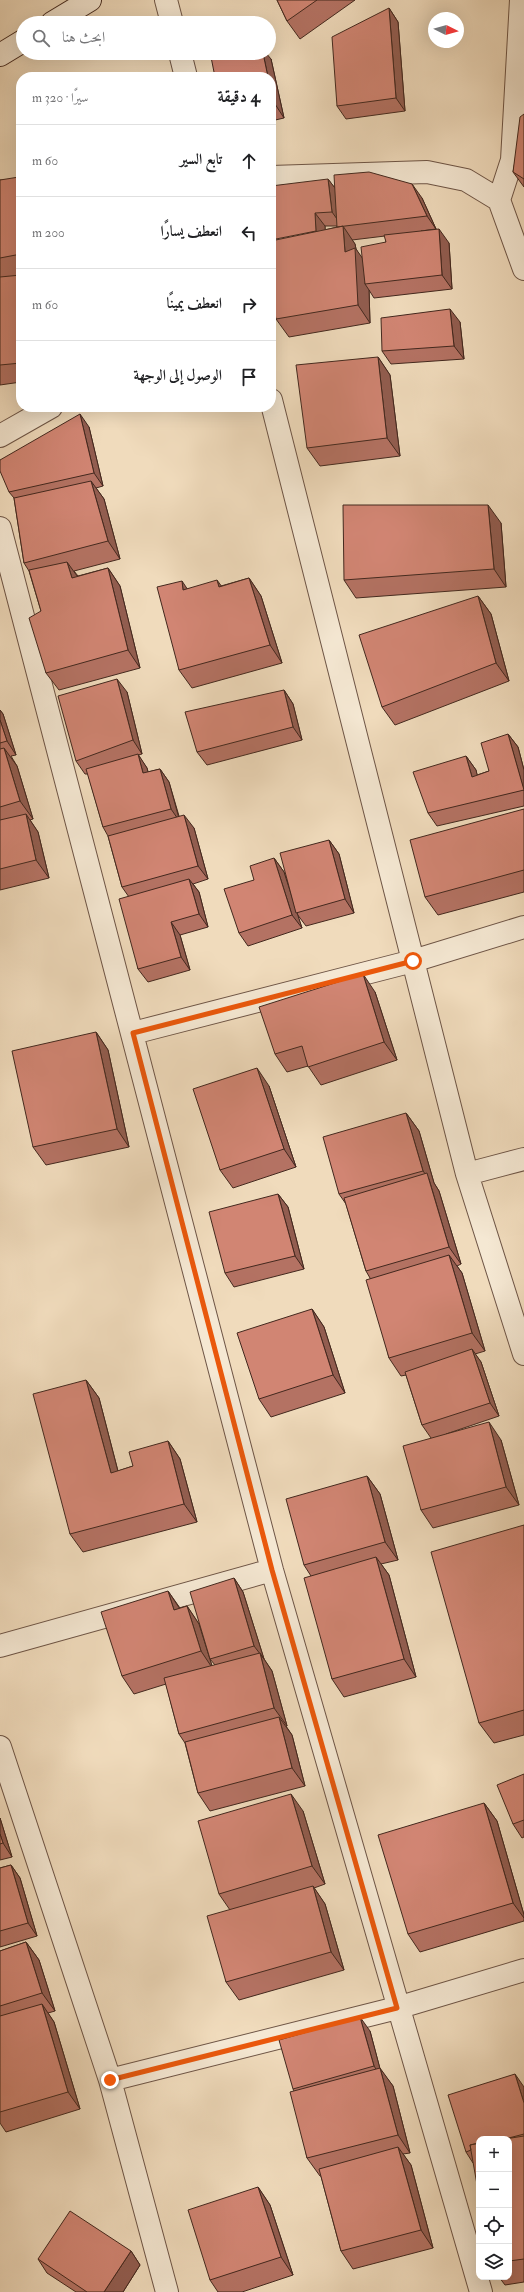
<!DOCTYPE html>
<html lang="ar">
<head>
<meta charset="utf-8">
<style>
	:root { --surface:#fff; --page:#f6f6f6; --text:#202124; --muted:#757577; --line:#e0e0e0 }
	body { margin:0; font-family:"IM FELL Double Pica",Amiri,serif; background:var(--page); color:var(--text); direction:rtl }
	.controls { position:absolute; right:12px; bottom:12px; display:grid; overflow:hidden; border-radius:8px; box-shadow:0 4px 16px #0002 }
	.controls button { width:36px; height:36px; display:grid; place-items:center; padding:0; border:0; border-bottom:1px solid var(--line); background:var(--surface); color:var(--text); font:20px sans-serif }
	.compass { position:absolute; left:428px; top:12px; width:36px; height:36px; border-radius:50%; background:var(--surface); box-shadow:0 4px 16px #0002; rotate:95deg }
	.stop { position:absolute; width:12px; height:12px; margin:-9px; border:3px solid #ea580c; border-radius:50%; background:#fff }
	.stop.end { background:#ea580c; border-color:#fff; box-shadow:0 1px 4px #0008 }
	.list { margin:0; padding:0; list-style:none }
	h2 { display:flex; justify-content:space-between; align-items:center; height:52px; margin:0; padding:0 16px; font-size:17px }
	h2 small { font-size:13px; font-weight:400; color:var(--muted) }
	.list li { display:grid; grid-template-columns:26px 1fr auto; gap:12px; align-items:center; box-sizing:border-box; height:72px; padding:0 16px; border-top:1px solid var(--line) }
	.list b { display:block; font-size:15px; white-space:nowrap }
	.list em { font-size:13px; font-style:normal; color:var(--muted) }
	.icon { flex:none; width:22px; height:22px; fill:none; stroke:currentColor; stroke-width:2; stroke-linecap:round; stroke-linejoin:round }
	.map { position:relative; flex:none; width:524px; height:2292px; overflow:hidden; direction:ltr }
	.search { position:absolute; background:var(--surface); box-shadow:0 4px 16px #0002; left:16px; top:16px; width:260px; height:44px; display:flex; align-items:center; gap:10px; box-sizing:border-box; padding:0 14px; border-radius:22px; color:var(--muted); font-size:15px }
	.panel { position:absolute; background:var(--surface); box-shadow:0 4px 16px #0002; left:16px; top:72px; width:260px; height:340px; border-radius:16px; direction:rtl }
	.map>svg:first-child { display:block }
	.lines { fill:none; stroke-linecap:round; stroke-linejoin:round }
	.minor-casing { stroke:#6e5546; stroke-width:24 }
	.secondary-casing { stroke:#43281e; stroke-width:24 }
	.minor { stroke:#f5e8d3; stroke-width:22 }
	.secondary { stroke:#f5e8d3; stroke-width:22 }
	.wall { fill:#b47263; stroke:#43281e; fill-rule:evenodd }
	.shaded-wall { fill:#925d50; stroke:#43281e }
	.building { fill:#d18573; stroke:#43281e }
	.route { stroke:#ea580c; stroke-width:5 }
</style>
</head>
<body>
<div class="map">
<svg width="524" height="2292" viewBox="0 0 524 2292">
	<rect width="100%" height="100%" fill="#f0dbbc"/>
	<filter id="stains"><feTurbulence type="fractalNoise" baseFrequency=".005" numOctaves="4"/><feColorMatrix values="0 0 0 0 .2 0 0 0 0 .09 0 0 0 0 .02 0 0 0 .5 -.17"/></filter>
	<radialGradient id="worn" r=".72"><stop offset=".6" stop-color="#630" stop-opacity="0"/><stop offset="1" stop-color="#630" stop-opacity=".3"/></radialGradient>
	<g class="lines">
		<g class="minor-casing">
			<path id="minor" d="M166,0L172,23
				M521,0L512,160L499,200L524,269
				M180,53L186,77
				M271,177L427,172L466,180L499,200
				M271,400L467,1174L524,1354
				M0,436L51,407
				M0,528L272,1570L481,2292
				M133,1033L413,961L524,927
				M467,1174L524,1159
				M0,1646L272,1570
				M0,1747L110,2080L167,2292
				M110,2080L397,2008L524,1970"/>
		</g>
		<g class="secondary-casing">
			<path id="secondary" d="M52,23L90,0
				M0,55L23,41"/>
		</g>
		<use href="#minor" class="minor"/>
		<use href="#secondary" class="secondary"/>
	</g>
	<path class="wall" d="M277,0H355L300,39L287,21Z
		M389,8L398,22L405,111L346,119L337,106Z
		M271,59L284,118L271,121Z
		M524,114V187L513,172Z
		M328,179L334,187L422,198L436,229L421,231L449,243L452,289L374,298L369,290L370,323L289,337L276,319ZM325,226H337V227L325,230ZM385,236L386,242L362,259L356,249L355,244L352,240Z
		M0,180H21V382L0,385Z
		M460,322L464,359L391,364L382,351Z
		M378,357L390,375L400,456L320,466L307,448Z
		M89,427L103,486L96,488L104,499L120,559L74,571L78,576L108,568L120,586L140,668L59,690L46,673L41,611L29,571L24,563L14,498L9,492Z
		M501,523L506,587L356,598L344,580Z
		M249,578L261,596L282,663L192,688L179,670L187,589L221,586Z
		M478,596L491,614L509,681L395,725L382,707Z
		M284,690L293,704L302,740L207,765L197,752Z
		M127,692L142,754L138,755L147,768L148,772L160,769L169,782L179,816L194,828L208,879L193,884L199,892L208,927L180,935L190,970L148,982L138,969L129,897L122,887L108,836L103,827L88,774H85L76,761Z
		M0,710L3,714L16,755L11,756L17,766L33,819L30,820L38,832L49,878L0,890Z
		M508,734L518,747L524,770V806L437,826L428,813L466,756L476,770L477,775L489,771Z
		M524,809V892L438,915L425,897Z
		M329,840L339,854L354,913L306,926L297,914L302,928L248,946L239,933L254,880L274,858L284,872L294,904Z
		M375,992L397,1060L321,1085L308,1066L287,1072L275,1054Z
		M96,1032L108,1050L129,1147L46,1165L33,1147Z
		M269,1086L296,1167L233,1188L220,1170Z
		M406,1113L419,1131L434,1183L439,1191L461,1264L457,1266L462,1273L485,1351L475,1354L481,1362L499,1416L446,1434L501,1440L519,1505L433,1528L421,1510L431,1438L422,1425L406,1375L401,1376L389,1358L370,1278L366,1271L346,1204L339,1194Z
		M278,1194L288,1207L304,1269L234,1287L225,1273Z
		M312,1309L324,1327L345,1393L271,1417L259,1399Z
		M86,1380L99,1398L118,1471L133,1466L168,1441L180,1459L197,1522L83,1552L70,1534Z
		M367,1476L380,1494L398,1560L381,1564L389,1575L416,1677L344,1697L332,1679L311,1576L304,1565Z
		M524,1525V1735L494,1743L479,1723Z
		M234,1578L243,1592L264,1659L272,1671L287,1726H286L292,1735L305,1786L210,1811L198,1793L185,1743L179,1734L166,1684L134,1694L122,1676L168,1591L180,1608L187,1606L199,1624L212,1666L215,1665L210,1659Z
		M524,1774V1837L522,1838L513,1824Z
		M484,1803L497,1821L524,1915V1921L420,1952L408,1934Z
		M303,1811L325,1884L314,1888L325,1904L344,1970L239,2000L226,1982L230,1910L219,1894Z
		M0,1818L12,1857L0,1860Z
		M11,1865L20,1878L37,1936L0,1947V1868Z
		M26,1942L39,1960L55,2011L48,2013L54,2022L80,2109L6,2132L0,2123V1951Z
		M370,2031L380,2069L393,2086L410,2153L403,2154L411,2165L433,2248L353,2269L341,2251L321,2176H320L307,2158L294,2091L293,2089Z
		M524,2087V2282L505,2285L499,2277H509V2139L473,2163L466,2152Z
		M258,2187L270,2205L293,2275L242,2292H218L210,2280Z
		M131,2251L140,2265L123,2292H76L47,2273L38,2259Z"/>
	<path class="shaded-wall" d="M389,8L398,22L405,111L396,98Z
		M263,53H266L271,59L284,118L275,104L271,88V77H268Z
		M328,179L338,192L342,226L332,212Z
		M412,184L422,198L436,229L427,216Z
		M315,213L325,226L326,248L316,234Z
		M343,226L355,244L356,249L368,266L365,284L369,290L370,323L358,305L345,252Z
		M439,229L449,243L452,289L442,275Z
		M450,309L460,322L464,359L454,346Z
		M378,357L390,375L400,456L387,438Z
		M80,414L89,427L103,486L94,473Z
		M91,481L104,499L120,559L108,541Z
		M488,505L501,523L506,587L494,569Z
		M67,562L80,580L72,578Z
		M108,568L120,586L140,668L128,650Z
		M249,578L261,596L282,663L270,645Z
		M217,580L230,598L219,587Z
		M182,581L194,599L183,590Z
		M478,596L491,614L509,681L496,663Z
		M117,679L127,692L142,754L133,740Z
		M284,690L293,704L302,740L293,727Z
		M0,710L3,714L16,755L7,741L0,720Z
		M508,734L518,747L524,770V791Z
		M4,748L17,766L33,819L20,801Z
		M138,754L147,768L152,787L143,773Z
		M466,756L476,770L481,791L472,777Z
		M160,769L169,782L180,822L171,809Z
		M26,814L38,832L49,878L36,860Z
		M184,815L194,828L208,879L198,866Z
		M329,840L339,854L354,913L345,899Z
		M274,858L284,872L302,928L292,915Z
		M189,879L199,892L208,927L199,914Z
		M171,922L180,935L190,970L181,957Z
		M363,974L375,992L397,1060L384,1042Z
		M96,1032L108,1050L129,1147L117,1129Z
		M257,1068L269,1086L296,1167L284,1149Z
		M406,1113L419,1131L434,1183L439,1191L461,1264L449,1247L429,1179L423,1171Z
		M278,1194L288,1207L304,1269L295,1256Z
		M449,1255L462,1273L485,1351L472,1333Z
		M312,1309L324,1327L345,1393L333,1375Z
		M472,1349L481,1362L499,1416L490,1403Z
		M86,1380L99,1398L123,1491L111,1473Z
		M489,1422L501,1440L519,1505L506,1487Z
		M168,1441L180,1459L197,1522L184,1504Z
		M367,1476L380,1494L398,1560L385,1542Z
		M376,1557L389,1575L416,1677L404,1659Z
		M234,1578L243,1592L264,1659L254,1646Z
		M168,1591L180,1609L174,1610Z
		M187,1606L199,1624L213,1669L201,1651Z
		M260,1653L272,1671L287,1726L274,1708Z
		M279,1717L292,1735L305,1786L292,1768Z
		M291,1794L303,1811L325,1884L312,1866Z
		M484,1803L497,1821L524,1915V1918L513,1903Z
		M0,1818L12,1857L3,1843L0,1834Z
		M11,1865L20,1878L37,1936L28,1923Z
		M313,1886L325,1904L344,1970L331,1952Z
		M26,1942L39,1960L55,2011L42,1993Z
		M42,2004L54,2022L80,2109L68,2092Z
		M360,2017L370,2031L383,2080L374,2066Z
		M380,2068L393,2086L410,2153L398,2135Z
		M515,2074L524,2087V2103Z
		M398,2147L411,2165L433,2248L421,2230Z
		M258,2187L270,2205L293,2275L281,2257Z
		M131,2251L140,2265L123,2292H104Z"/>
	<path class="building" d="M277,0H317L287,21Z
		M389,8L396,98L337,106L332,37Z
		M230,53H263L268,77H215L211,57Z
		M271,88L275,104L271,105Z
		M524,114V179L513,172L520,117Z
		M369,172L412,184L427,216L337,227L334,175Z
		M19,177L21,188V254L0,258V180Z
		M328,179L332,212L315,213L316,231L271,240V186Z
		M343,226L345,252L355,248L358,305L276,319L271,291V241Z
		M439,229L442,275L365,284L361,247L386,242L384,235Z
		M21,275V363L0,365V277Z
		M450,309L454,346L382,351L381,318Z
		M378,357L387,438L307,448L296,365Z
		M80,414L94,473L9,492L0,471V460Z
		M91,481L108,541L24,563L14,498Z
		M343,505H488L494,569L344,580Z
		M67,562L72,578L108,568L128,650L46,673L29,618L41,611L29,570Z
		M249,578L270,645L179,670L157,587L182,581L183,590L217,580L219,587Z
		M478,596L496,663L382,707L359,635Z
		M117,679L133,740L76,761L58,696Z
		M284,690L293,727L197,752L185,712Z
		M0,720L7,741L0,743Z
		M508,734L524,790L428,813L413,772L466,756L472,777L489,771L481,743Z
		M4,748L20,801L0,807V749Z
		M138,754L143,773L160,769L171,809L103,827L86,769Z
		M524,809V870L425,897L410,840Z
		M26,814L36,860L0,869V820Z
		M184,815L198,866L122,887L108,836Z
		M329,840L345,899L296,913L280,853Z
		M274,858L292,915L239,933L224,889L254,880L250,866Z
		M189,879L199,914L171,922L181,957L138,969L119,899Z
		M363,974L384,1042L308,1067L302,1046L275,1054L259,1007Z
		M96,1032L117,1129L33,1147L12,1051Z
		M257,1068L284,1149L220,1170L193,1089Z
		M406,1113L423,1171L339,1194L323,1137Z
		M427,1173L449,1247L366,1271L344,1198Z
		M278,1194L295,1256L225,1273L209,1212Z
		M449,1255L472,1333L389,1358L366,1280Z
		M312,1309L333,1375L259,1399L237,1333Z
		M472,1349L490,1403L422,1425L405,1372Z
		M86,1380L111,1473L133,1466L129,1452L168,1441L184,1504L70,1534L33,1394Z
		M489,1422L506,1487L421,1510L403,1446Z
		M367,1476L385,1542L304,1565L286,1499Z
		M524,1525V1710L479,1723L431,1552Z
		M376,1557L404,1659L332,1679L304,1578Z
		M234,1578L254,1646L210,1659L190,1592Z
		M168,1591L174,1610L187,1606L201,1651L122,1676L101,1612Z
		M260,1653L274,1708L179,1734L164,1678Z
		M279,1717L292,1768L198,1793L185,1742Z
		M524,1774V1820L513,1824L497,1785Z
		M291,1794L312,1866L219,1894L198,1821Z
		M484,1803L513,1903L408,1934L378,1835Z
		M0,1834L3,1843L0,1844Z
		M11,1865L28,1923L0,1931V1868Z
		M313,1886L331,1952L226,1982L207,1916Z
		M26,1942L42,1993L0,2006V1951Z
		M42,2004L68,2092L0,2112V2016Z
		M360,2017L374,2066L293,2089L279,2040Z
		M380,2068L398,2135L307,2158L290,2092Z
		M515,2074L524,2103V2134L505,2139H479V2143L470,2145L471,2150L466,2152L448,2095Z
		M524,2136V2259L509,2261V2139H505Z
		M479,2143V2196L470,2145Z
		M398,2147L421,2230L341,2251L319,2169Z
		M258,2187L281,2257L210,2280L188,2210Z
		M70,2211L131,2251L104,2292H87L38,2259Z"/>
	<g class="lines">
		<path class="route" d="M110,2080L397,2008L272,1570L133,1033L413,961"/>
	</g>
	<rect width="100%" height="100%" filter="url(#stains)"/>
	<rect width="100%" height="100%" fill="url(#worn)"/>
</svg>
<div class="controls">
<button>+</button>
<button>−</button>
<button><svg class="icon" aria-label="locate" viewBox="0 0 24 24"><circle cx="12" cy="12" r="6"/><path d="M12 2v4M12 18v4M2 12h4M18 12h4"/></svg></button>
<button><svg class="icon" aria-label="layers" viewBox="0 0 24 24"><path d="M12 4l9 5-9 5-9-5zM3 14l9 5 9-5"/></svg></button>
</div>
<svg class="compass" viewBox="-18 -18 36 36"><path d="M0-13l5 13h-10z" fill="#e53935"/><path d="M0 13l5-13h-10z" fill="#757577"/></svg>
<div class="stop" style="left:413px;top:961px"></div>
<div class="stop end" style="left:110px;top:2080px"></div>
<div class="search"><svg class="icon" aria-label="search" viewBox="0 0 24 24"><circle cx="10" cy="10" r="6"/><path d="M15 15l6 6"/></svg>ابحث هنا</div>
<section class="panel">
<h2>4 دقيقة<small>سيرًا · 320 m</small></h2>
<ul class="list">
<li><svg class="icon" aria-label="ahead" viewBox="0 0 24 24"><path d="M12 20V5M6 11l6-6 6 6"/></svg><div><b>تابع السير</b></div><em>60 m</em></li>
<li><svg class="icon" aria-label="left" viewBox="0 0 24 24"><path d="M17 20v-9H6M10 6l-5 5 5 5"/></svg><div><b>انعطف يسارًا</b></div><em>200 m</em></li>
<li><svg class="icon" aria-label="right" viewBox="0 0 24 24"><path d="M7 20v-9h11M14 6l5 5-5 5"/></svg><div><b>انعطف يمينًا</b></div><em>60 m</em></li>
<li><svg class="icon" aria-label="arrive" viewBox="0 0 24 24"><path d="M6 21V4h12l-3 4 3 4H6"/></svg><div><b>الوصول إلى الوجهة</b></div></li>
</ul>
</section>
</div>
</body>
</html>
